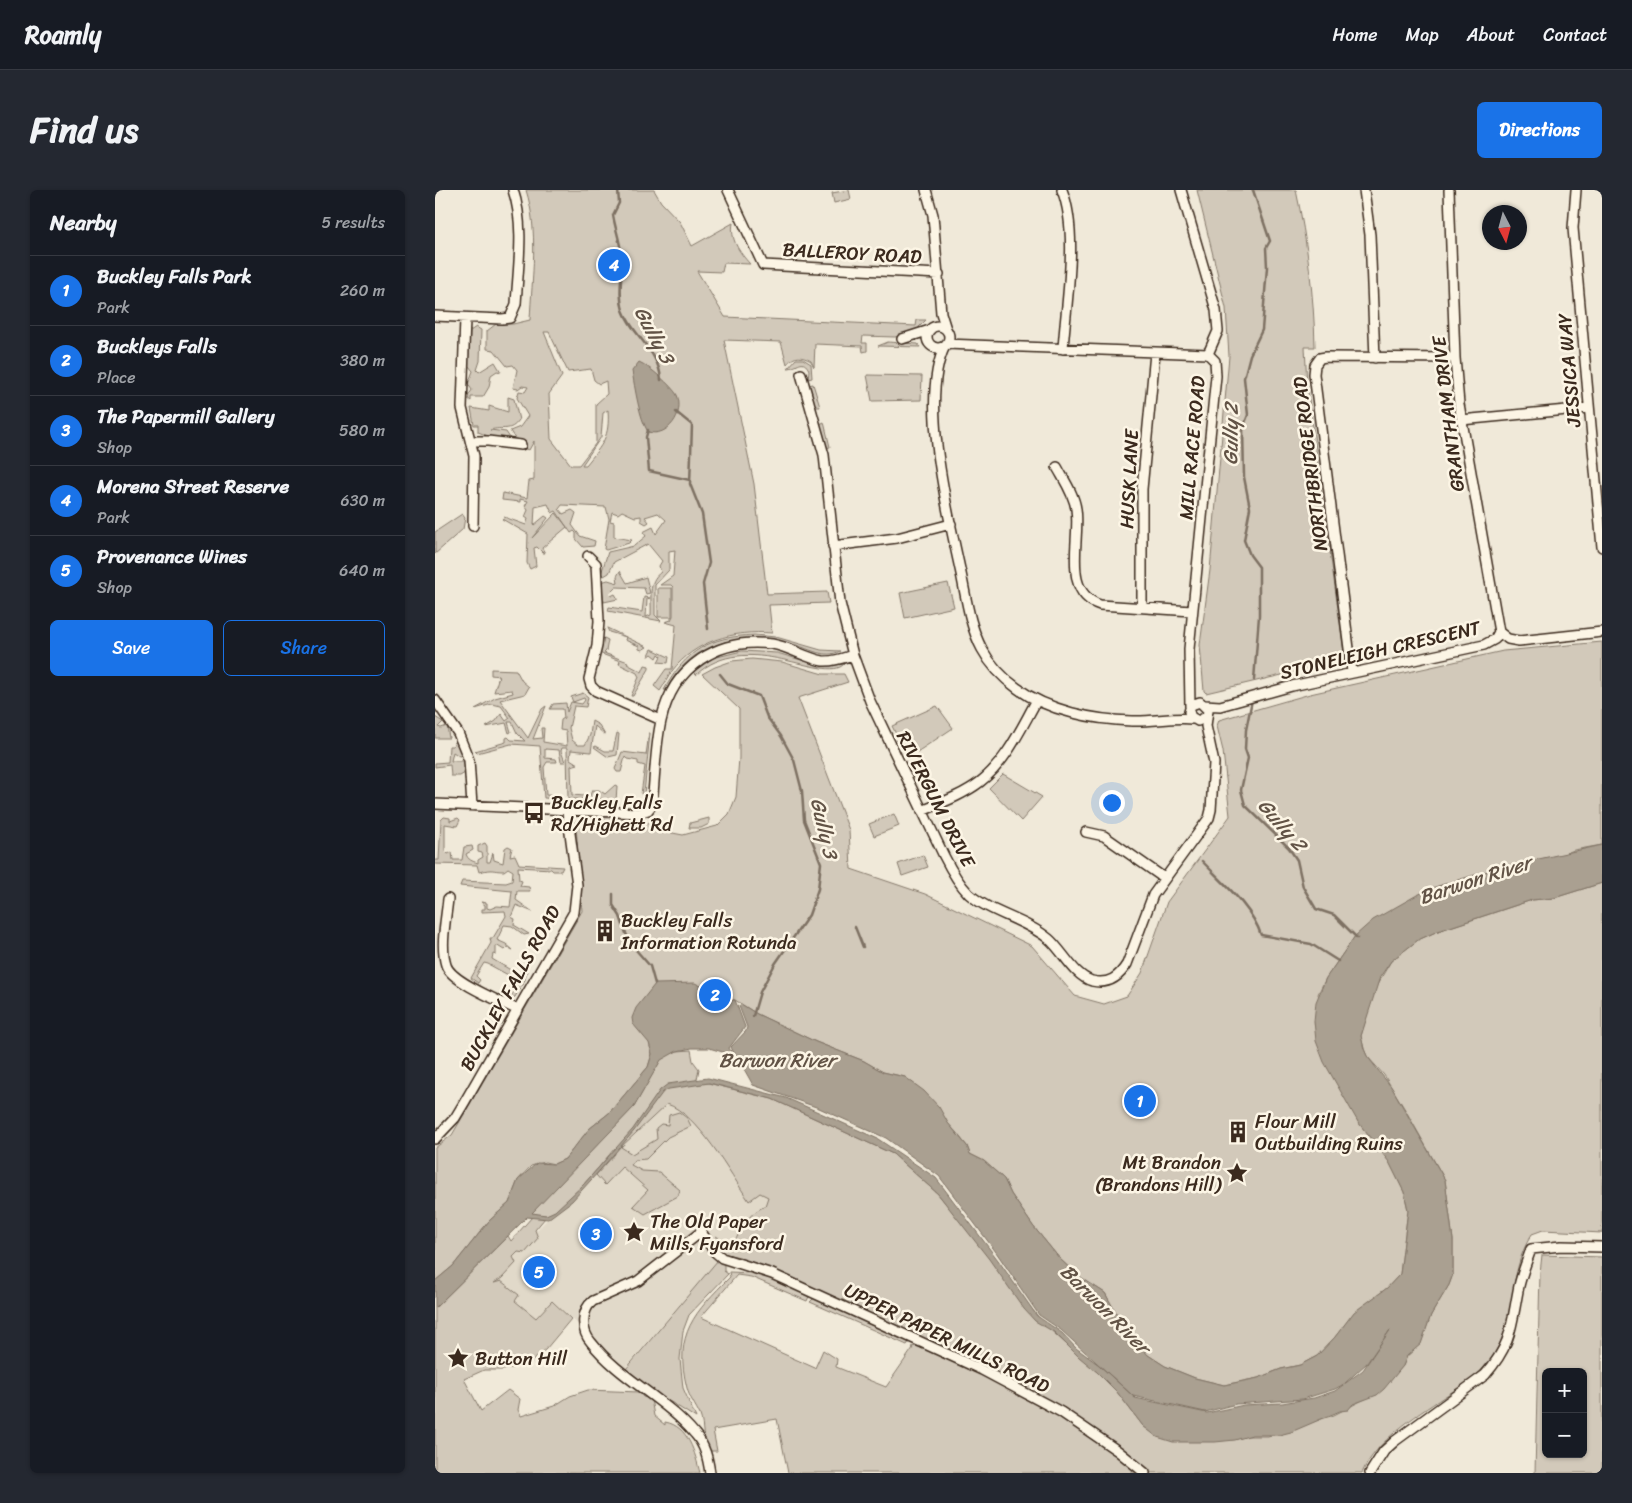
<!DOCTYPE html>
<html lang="en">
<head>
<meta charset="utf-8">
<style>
	:root { --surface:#171b24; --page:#242831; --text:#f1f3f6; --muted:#9ea1a6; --line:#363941; --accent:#1a73e8 }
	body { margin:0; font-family:Sriracha,sans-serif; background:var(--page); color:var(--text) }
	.controls { position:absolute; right:15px; bottom:15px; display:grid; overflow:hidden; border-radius:8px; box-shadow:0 1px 4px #0004 }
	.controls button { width:45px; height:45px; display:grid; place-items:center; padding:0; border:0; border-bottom:1px solid var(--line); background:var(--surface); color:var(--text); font:25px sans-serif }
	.compass { position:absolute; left:1047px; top:15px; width:45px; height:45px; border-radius:50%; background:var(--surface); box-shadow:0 1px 4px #0004; rotate:174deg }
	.you { position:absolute; left:676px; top:612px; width:18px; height:18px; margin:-12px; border:4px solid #fff; border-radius:50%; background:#1a73e8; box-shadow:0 0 0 8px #1a73e833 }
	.badge { display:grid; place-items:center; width:32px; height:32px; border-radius:50%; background:var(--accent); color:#fff; font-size:16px; font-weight:700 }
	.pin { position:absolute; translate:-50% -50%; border:2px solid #fff; box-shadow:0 1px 5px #0006 }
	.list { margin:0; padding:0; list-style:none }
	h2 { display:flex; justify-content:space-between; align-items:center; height:65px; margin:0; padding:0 20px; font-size:21px }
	h2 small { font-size:16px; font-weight:400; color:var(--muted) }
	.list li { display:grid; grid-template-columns:32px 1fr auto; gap:15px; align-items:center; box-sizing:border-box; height:70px; padding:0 20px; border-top:1px solid var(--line) }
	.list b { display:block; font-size:19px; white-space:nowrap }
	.list p { margin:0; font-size:16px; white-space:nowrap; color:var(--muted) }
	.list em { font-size:16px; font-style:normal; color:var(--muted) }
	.actions { display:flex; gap:10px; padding:15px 20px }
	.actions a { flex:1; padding:11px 0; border:1px solid var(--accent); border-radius:8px; text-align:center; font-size:18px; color:var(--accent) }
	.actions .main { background:var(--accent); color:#fff }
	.map { position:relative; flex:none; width:1167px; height:1283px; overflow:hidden; border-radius:8px }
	header { display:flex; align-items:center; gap:30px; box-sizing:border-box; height:70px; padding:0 25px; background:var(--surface); border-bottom:1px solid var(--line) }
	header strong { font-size:24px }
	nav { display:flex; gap:28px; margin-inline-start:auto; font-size:18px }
	.intro { display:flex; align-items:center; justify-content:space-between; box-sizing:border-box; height:120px; padding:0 30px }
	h1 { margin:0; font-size:35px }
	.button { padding:12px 22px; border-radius:8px; background:var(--accent); color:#fff; font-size:18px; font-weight:700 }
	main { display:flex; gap:30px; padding:0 30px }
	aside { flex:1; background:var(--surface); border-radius:8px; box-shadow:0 1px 4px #0004 }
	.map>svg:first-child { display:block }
	.built { fill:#e1d9c9 }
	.green { fill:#d2c9ba; stroke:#867a6c; fill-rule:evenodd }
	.water { fill:#aaa091; stroke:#7e7163 }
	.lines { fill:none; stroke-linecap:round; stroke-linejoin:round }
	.stream { stroke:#7e7163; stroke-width:2.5 }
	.minor-casing { stroke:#3b2a1e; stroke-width:12 }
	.minor { stroke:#fcf5e5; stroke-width:9 }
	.labels { text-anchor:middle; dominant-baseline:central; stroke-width:5; stroke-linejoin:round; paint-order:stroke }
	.street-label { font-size:19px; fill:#3b2a1e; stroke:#fcf5e5 }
	.poi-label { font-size:19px; fill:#3b2a1e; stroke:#fcf5e5; text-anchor:start }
	.water-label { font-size:20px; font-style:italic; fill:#625346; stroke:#fcf5e5 }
</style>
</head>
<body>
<header>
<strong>Roamly</strong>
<nav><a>Home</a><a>Map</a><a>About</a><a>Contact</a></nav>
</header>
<div class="intro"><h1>Find us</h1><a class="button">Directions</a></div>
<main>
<aside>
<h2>Nearby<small>5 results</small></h2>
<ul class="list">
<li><span class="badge">1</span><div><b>Buckley Falls Park</b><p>Park</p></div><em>260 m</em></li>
<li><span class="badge">2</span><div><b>Buckleys Falls</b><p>Place</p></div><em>380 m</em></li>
<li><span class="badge">3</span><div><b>The Papermill Gallery</b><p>Shop</p></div><em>580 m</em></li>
<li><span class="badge">4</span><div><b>Morena Street Reserve</b><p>Park</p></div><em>630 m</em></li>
<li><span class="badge">5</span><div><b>Provenance Wines</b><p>Shop</p></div><em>640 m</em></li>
</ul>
<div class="actions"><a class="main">Save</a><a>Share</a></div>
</aside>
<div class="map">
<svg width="1167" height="1283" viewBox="0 0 1167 1283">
	<rect width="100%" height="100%" fill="#f0e9d9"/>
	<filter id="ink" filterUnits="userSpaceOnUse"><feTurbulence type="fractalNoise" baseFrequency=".02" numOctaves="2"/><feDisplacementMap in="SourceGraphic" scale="10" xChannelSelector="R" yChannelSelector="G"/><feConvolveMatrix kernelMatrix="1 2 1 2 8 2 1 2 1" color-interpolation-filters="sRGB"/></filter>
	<g filter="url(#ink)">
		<path class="built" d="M232,907L341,1005L185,1184L157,1160L143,1134L117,1111L101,1129L55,1088Z"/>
		<path class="green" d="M91,0H219L226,12L245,32L257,56L298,33C295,49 304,62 315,74L289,73L287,82L262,81L290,127L481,136L482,130H491L484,137L485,141L460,147L428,146L427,153H432V161L428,162L427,156L380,154L379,177L376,171C367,166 359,165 352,174L346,152L289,150L319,294L332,404L392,402L394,413L334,415L337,443C298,440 260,451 237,481C233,487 229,495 225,501L219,496L231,479H237L241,435L230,432L236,430L238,426V397L236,395H225L238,386L240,360L234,361V380L220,395V425L226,431L173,421L174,417L207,422L209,407L215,408L212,409L211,427L216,425C217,409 212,392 226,382L224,376L227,371L213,354L179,372L174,383L169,386L166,384L173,362L199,356L211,346L208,342L218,337L221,344L231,330L223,323L210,327L214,332L211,334L206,331V326L200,327L187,321L183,324L177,322L175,331L179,332V347L197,350L194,353L171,360L169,359L174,329L171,317L127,315L124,319L128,324L137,320L141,323L137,335L145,346L160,351L159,356L148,357L141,349V343L139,341L136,343L121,321L117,323L113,314L100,317L99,335L110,326L113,328L97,348L121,323L132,337L107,358L110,363H108L102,357L99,358L101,376L95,379L92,373L93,344L67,329L69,327L91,335L93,329L90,327L93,320L90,316L93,311L85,309V312L67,310L68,303L92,308L94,291L99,290V251L94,260L86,258L75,241L85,237L93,226L82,208L84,201L90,202L93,197L87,196L83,199L78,198L82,180L78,175L72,176L59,160L52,159V141L61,134H78L95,130C97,87 104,41 91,0ZM109,142H114L133,182L156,179L159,190L164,194L171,191L172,204L161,214V253L144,275H136L116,249L114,204L127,186ZM173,220C175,247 168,254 151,275H147L166,247L168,223Z
			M414,0L416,9L399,13L397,3Z
			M762,0H861C872,51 879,105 880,157H870L872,194L910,470L771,503L769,501L765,455L775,380L794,166L791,118Z
			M41,137L46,140L45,171L42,180L44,182L60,172L66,182L62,181L56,185L54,197L48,207H36V211L32,208L37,200L33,194L38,181L33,175L35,141Z
			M453,152L483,154L485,157L443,156Z
			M361,169H368L376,174L377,188L373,189L374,180C368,167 362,178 353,178Z
			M432,185L487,186L486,210L437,211Z
			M378,194L385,217H380L373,195Z
			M73,207L79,209L84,230C75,243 68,236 55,240L71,242L75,248L56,247L43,242V235H39L36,218L54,221V216L73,222Z
			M389,232L395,257L391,258L385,234Z
			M27,324L30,328L28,339L0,364V342Z
			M185,381L192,393L211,387L215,403L211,404L209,398L181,397L174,404L176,406L180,404L183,409L169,412L166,392L173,390L183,393L182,386Z
			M513,393L519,417L470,428L465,403Z
			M223,398H237V427H223Z
			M172,438L212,457L207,460L204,459V456L190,450L191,447L174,442Z
			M319,445L341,447L386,460L405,461C390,469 375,459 361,455C308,441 258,449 231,500H229C251,460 274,447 319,445Z
			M169,448L173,450L171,461L169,463L193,472L192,474L207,482L210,475L214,476V479L198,506H196L204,487L202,483L184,474L185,471L164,463L166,450Z
			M1167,452V655L1139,660L920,746L891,788L883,804L923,932L954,971L969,1002L973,1020L965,1084L952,1098L919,1123L900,1147L882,1166L865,1175L846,1179L823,1188L789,1195L760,1188L730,1176L713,1165L690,1139L670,1103L642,1085L625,1069L598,1036L576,1004L569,989L549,971L535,964L532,956L521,942L470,887L448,882L429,871L381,852L322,824L300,810H288L270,806L205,837L214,852L217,864L213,877L174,923L154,939L130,969L119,974L110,972L96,976L83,990L74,1013L54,1031L18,1076L0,1091V958L17,945L147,721L141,635L148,626L207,629L227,641L248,645L282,636L294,624L301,607L304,568V519L267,484L280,477L297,471L317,469L347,472L388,484H409L413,492L363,508L414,640L416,679L490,704L597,756L640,806L669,814L692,806L707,783L732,712L795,626L788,561L782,536L784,530L875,504L1068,461Z
			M217,459L234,467L233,473L223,472L226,466L224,464L222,468L217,464L213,467Z
			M307,461L342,463L387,476L409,474C391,495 310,437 261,485L258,482L278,468Z
			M56,479L81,480L87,491L94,497L90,504L65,510L93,548L107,519L111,516L98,549L107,548L106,538H109L108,552L132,556L131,541L125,540L126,530L129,528L128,519H115L118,514L131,513L132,522L136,512L147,514L150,510L149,508L138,512L136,507L148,503L153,507L151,517L139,516L134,538L137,550L143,555H150L155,545L157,531L164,535L170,545L160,536L156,562L136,560L135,569L143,574L136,576L137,605L149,606L150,609H133L132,558H127L126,561L130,572H126L124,560L110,559V568L121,569L122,572H112L109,577L111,605L125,606L126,609L109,608L105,556L76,554L42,563L40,561L71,552V548L73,547L76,550L90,551L82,543L77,532H73L76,542L74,543L71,533L51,537L61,531L66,524L71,531L75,528L66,516L57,514L40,519L60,508L78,503L77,500L59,502L64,486L56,485Z
			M502,516L518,538L473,568L457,536Z
			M0,527L8,532L3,537L6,538L12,536L14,548H0Z
			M182,543L184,544L182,565L173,567L159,557L161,556L170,561H178Z
			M214,543H215L209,604H206L210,576L203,574V571L192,569L190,567L186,582H182L180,579L187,562L211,565Z
			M20,552H22L29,565L24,566L18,562L16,571H29L30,583L25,586H16L15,575L0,577V573L13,572L14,556H18Z
			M568,584L607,607L586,631L554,598Z
			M180,595L182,596L181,611L166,609L156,612L154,608L157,600H164L170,604Z
			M459,624L464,636L439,646L434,634Z
			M9,627L15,628V631L23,628L25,630L22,636L10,634V661L13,664L17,662L18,670H27L29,657L37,656L38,660L31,664C33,670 37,671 43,673V670L48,667L47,663L43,662V656L50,653L52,656V672H55L58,663L59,670L68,673L70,658L73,656L77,658L75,666L80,665L84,674L128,677L126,681H118L116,679L83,677L84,690L87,691L85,696L94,697L95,701H82L81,710L98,722L81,715L76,727L80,729L79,735L94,744L89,745L77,736L69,735L62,750L71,754L78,760L72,757L69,760L61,755V765L58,764L57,769L84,785L92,781L90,790L80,807L75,808L84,791L53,774L49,773L41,786L45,790L43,793L36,788L56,753L55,748H58L71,726L70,721L47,722V719H50V715L46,712L52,713V718L55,719L62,716L75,717L77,701L25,696L27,691L71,693L77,691L78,681L73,678L69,681C56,681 59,678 44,682L42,675L0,674V670H4L6,630Z
			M274,628V634L266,638H254L255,633Z
			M488,665L493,677L467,686L463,674Z
			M1167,693V1043L1108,1040L1097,1044C1069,1087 1086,1136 1049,1177C1038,1190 1023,1198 1009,1207C980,1226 941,1251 927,1283H712L582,1199L303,1069L305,1067L284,1063L278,1053L281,1046L289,1051H300C309,1034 312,1025 330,1016L333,1007L325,1003L314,1011C295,983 263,924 232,914L186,957L197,964L222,949L221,938L226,934L233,935L234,925L244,922L252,928L256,936L233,947L211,969L200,970L196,975L207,981L224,982L245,1000L243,1006L210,1024L198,1016L213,1000L187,977L170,995L161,985L180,964V958C168,972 128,1022 112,1025C107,1026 101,1024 96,1023L199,917L227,867L242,861L256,860L258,871L264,879L261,894L273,893L337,909L458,964L503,1004L610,1135L662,1182L682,1202L708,1236L722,1246H833L899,1225L924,1212L936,1206L968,1176L972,1166L986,1153L996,1125L1014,1095L1018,1084V1050L1010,990L971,921L949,885L932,866L929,859L926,846L939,800L956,771L983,750L1003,741L1097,710L1119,708Z
			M97,1027L110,1028L100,1040L103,1048L90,1063L83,1062L78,1067L81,1073L67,1088L59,1093L66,1091L84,1105L80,1111L101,1128L117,1111L136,1129L111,1159L94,1174L68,1180H49L29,1189L46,1221L73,1200L85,1209L83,1220L86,1226L119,1216L135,1206L153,1200L204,1202L208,1207L216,1209L219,1226L230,1235V1232C254,1236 260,1264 265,1283H0V1118L73,1046L76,1051Z
			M1107,1065L1167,1067V1283H1100L1105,1083ZM1111,1182H1148V1264H1111Z
			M283,1070L289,1072V1081L293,1084L254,1125L248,1141L245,1169L248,1198L261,1228L212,1197L191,1179Z
			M294,1082L320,1083L332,1086L375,1104L372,1111L316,1087L302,1085L266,1127L380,1178L388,1160L402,1169L401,1177L451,1197L478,1158L476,1157C495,1150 609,1215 631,1228C657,1244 682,1264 705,1283H353L342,1229L278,1240L282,1261H276C265,1249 270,1238 265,1225C261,1216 254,1207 252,1198C238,1144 260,1122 295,1087Z
			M379,1108L473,1150L474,1152L472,1155L375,1112Z"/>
		<path class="water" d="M204,172C214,176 237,196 242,205C250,223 233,248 213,242C204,227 200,198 197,181Z
			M1167,655V693L1119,708L1097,710L1003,741L983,750L956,771L945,787L926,846L929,859L932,866L957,898L1010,990L1018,1050V1084L1014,1095L996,1125L986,1154L972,1166L968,1176L949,1199L942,1205L918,1214L913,1220L905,1221L856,1242L844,1245H817L800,1250L780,1252H738L722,1247L708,1236L682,1202L662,1182L644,1167L619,1142L600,1131L589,1119L554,1069L503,1004L458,964L337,909L274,893L234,899L228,902L199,941L165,980L137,1011L113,1029L92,1027L0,1118V1091L18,1076L54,1031L74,1013L83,990L102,973L119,974L130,969L154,939L174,923L213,877L217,864L214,853L198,834L197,828L201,818L220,794L260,793L266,796L270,806L288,810H300L310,837L294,858L298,865L274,858H257L242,861L226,870L199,917L97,1023L111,1025L120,1021L148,995L198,939L225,900L233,894L273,888L351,908L381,921L443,949L501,988L563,1070L602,1126L627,1143L641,1158L664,1175L700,1208L772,1223L809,1215L847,1213L879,1208L900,1201L928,1180L955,1140L932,1173L909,1194L900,1199L868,1209L801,1214L770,1222L698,1206L626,1140L604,1125L561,1062L504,986L451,948L384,918L318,895L309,879L307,868L299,863L296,857L311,841L312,837L304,816L306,814L322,824L381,852L429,871L448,882L470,887L489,901L504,917L513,933L532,956L535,964L549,971L569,989L576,1004L598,1036L625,1069L642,1085L670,1103L690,1139L713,1165L730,1176L760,1188L789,1195L823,1188L846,1179L865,1175L882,1166L900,1147L919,1122L952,1098L965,1084L973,1020L969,1002L954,972L923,932L889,872L881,851L879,831L881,812L891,788L920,746L938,730L982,705L1003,696L1063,678Z"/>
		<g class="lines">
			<path class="stream" d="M183,0L184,13L178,25C180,38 185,50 186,63C189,81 182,101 188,120C197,145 225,162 226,190
				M818,0L835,51L831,58L832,77L827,140L815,165L809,188L813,225L808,238L809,287L815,318L809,350L815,365L824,377V426L819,490
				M241,222L257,235L255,294L267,324L274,373L268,394L273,439
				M213,240L211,247L214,281L255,290
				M285,484L293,494L324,506L332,527L346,546L359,570L367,601L369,630L386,673L383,699L374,725L340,774L325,802L318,826
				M817,510L811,540L810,559L813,568L806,600L810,615L854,658L862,670L868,697L881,719L899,725L922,748
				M767,671C787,692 817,717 826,745L876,754L903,771
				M178,704V715L185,726L194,752L215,776L220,794
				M420,737L428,757"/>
			<g class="minor-casing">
				<path id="minor" d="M293,0L328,75L504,84
					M491,0L498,25L506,123L511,139
					M627,0C644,43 631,112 628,159
					M746,0L781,120L783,141L773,164
					M929,0L935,45L940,168
					M1141,0L1138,38L1167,357
					M0,126L67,129L75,128L81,114C83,78 90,35 78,0
					M30,128L27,218L39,266L38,336
					M492 147a11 11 0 1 1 22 0a11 11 0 1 1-22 0Z
					M467,149L495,140
					M511,154L773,164L780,171L781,186L754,459L755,517
					M510,156C484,207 513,323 525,379C531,405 534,435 547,459C555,474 568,488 582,498C613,521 659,530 697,531C717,532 737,527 757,529
					M366,184L389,265L405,413L418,465L435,511L509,666C516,680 523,693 534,704C557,724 590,729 614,749C628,761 639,786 657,791C674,795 684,787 692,774L718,705L774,628L776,620L779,573L771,536L773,520L765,512L756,515L754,522L756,527L763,531L771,527
					M1026,230L1153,218
					M36,251H53L86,255
					M622,277C629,290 639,304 641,319C646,350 626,402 665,415L757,421
					M398,356L462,348L516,334
					M153,366L161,374
					M161,374L164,431L162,456L154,489L156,496L161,501L226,530
					M707,417V299L720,163
					M1064,442L1073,449L1084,451L1167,442
					M917,482L879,184L880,175L885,168L891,167L1020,168
					M0,510L23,543L34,570L37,616
					M770,515L785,516L857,496L1049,455L1060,449L1064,442L1024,214L1020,168L1014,0
					M0,614L204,623L213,620L217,615C220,587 220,558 226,531C238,476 283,447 337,454C355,457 371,468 388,471C398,472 409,468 418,465
					M487,621C506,613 528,605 545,592C572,571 586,538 602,510
					M651,642L669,646L729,688
					M13,709C11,729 5,756 11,775C16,792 67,812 83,820
					M0,949L20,928L29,913L139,722L142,695L132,621
					M275,1283C273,1269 270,1255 260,1244C230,1208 185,1189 156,1152C146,1141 146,1120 158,1111L203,1091L266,1042L280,1062L287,1068L337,1084L547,1180L626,1222L683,1261L710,1283
					M935,1283L949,1261L960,1251L1050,1185C1078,1153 1076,1135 1084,1096C1087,1083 1092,1071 1096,1059L1126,1056L1167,1057"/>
			</g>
			<use href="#minor" class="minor"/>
		</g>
	</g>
	<defs>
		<g id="bus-bare" transform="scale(1.725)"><path d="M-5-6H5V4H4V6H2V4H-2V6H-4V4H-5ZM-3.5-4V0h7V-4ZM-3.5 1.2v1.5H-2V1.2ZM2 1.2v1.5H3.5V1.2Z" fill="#3b2a1e" stroke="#fcf5e5" stroke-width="2.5" paint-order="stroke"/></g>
		<g id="building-bare" transform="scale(1.725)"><path d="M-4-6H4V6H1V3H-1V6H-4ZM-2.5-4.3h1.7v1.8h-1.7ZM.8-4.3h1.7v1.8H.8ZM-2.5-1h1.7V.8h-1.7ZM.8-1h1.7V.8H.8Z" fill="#3b2a1e" stroke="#fcf5e5" stroke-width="2.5" paint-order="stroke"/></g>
		<g id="sight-bare" transform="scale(1.725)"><path d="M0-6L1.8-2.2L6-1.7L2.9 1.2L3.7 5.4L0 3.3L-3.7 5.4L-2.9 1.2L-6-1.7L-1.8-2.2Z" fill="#3b2a1e" stroke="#fcf5e5" stroke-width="2.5" paint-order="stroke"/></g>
	</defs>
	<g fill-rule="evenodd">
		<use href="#bus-bare" x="99" y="623"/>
		<use href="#building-bare" x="170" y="741"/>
		<use href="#building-bare" x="803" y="942"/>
		<use href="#sight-bare" x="802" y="983"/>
		<use href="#sight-bare" x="199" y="1042"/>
		<use href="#sight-bare" x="23" y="1168"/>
	</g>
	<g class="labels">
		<g class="street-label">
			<text transform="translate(417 63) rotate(3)">BALLEROY ROAD</text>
			<text transform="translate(1134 180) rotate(-95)">JESSICA WAY</text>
			<text transform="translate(1013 224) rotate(-97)">GRANTHAM DRIVE</text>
			<text transform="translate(757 258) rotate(-85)">MILL RACE ROAD</text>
			<text transform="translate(875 274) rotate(-97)">NORTHBRIDGE ROAD</text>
			<text transform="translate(694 289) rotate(-87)">HUSK LANE</text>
			<text transform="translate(945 460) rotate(-13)">STONELEIGH CRESCENT</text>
			<text transform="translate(501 609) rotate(63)">RIVERGUM DRIVE</text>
			<text transform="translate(75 798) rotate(-61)">BUCKLEY FALLS ROAD</text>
			<text transform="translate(512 1148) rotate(26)">UPPER PAPER MILLS ROAD</text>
		</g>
		<g class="poi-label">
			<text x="116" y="612">Buckley Falls<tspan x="116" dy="22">Rd/Highett Rd</tspan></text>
			<text x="186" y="730">Buckley Falls<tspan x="186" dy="22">Information Rotunda</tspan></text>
			<text x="820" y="931">Flour Mill<tspan x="820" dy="22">Outbuilding Ruins</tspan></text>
			<text x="786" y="972" text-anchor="end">Mt Brandon<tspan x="786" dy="22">(Brandons Hill)</tspan></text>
			<text x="215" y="1031">The Old Paper<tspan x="215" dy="22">Mills, Fyansford</tspan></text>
			<text x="40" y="1168">Button Hill</text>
		</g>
		<g class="water-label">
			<text transform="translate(219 145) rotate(62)">Gully 3</text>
			<text transform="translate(796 244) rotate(-89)">Gully 2</text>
			<text transform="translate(847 635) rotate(49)">Gully 2</text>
			<text transform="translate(389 638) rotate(77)">Gully 3</text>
			<text transform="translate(1040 690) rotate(-18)">Barwon River</text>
			<text x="342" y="870">Barwon River</text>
			<text transform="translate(670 1119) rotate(45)">Barwon River</text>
		</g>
	</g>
</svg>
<div class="controls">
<button>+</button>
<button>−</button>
</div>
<svg class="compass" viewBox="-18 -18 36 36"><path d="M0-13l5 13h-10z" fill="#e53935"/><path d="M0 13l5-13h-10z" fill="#9ea1a6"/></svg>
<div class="you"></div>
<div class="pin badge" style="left:705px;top:911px">1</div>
<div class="pin badge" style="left:280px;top:805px">2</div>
<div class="pin badge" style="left:161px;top:1044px">3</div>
<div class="pin badge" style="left:179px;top:75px">4</div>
<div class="pin badge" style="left:104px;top:1082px">5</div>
</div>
</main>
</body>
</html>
